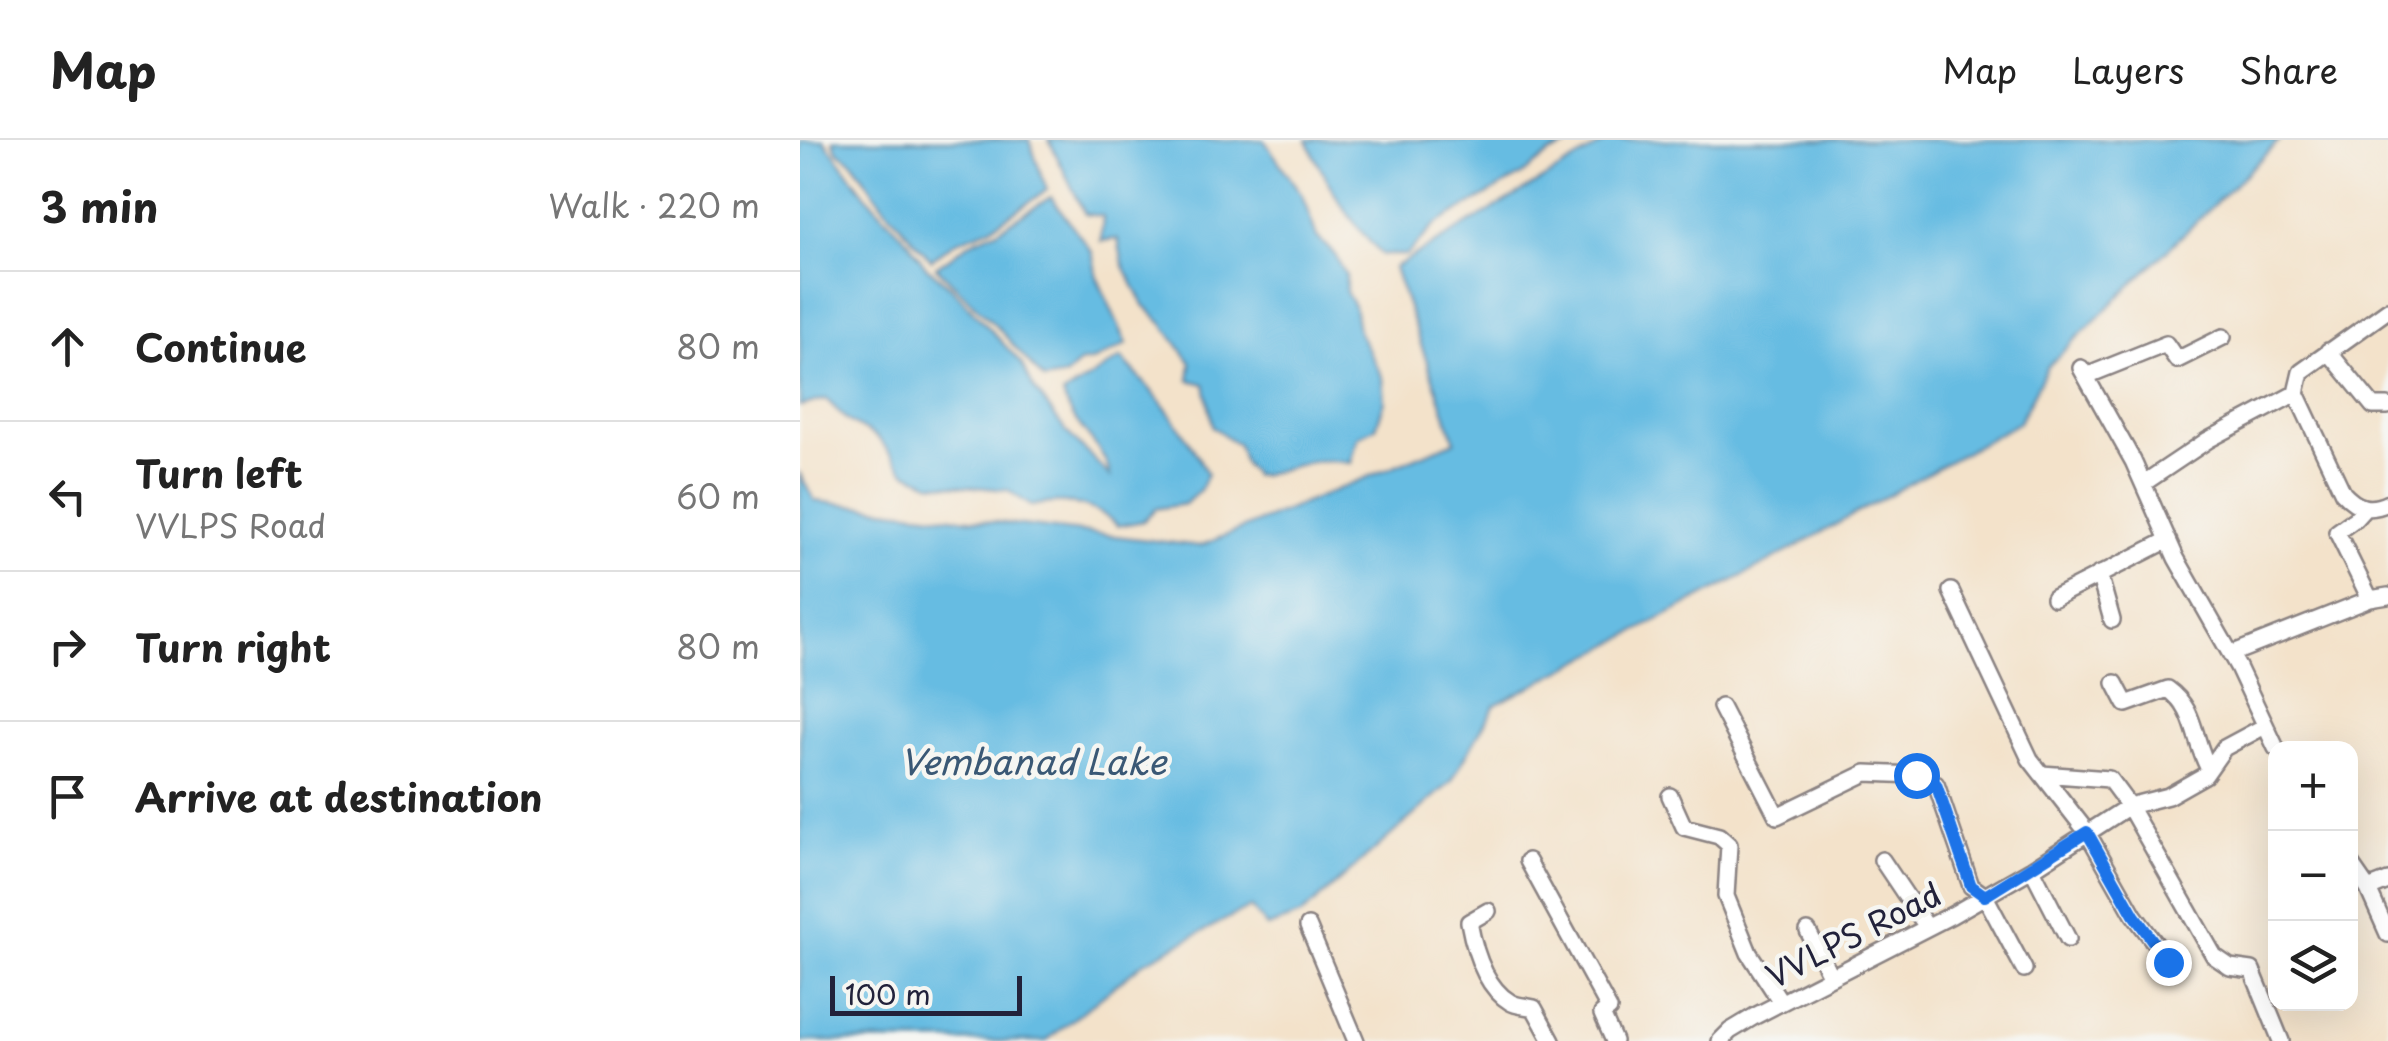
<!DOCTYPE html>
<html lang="en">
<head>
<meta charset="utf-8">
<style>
	:root { --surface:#fff; --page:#f6f6f6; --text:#222; --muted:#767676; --line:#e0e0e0 }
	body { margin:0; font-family:"Playpen Sans",sans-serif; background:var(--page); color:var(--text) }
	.controls { position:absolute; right:30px; bottom:30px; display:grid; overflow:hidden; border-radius:20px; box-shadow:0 10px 40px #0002 }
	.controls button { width:90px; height:90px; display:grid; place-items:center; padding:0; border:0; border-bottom:2px solid var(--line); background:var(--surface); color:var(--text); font:50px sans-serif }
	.scale { position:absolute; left:30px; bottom:25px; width:192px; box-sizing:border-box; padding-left:10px; border:5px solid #22223b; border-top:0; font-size:28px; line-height:35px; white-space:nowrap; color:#22223b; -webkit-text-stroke:8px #f6f6f2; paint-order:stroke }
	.stop { position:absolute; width:30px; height:30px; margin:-22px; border:8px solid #1a73e8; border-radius:50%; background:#fff }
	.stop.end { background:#1a73e8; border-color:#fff; box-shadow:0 2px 10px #0008 }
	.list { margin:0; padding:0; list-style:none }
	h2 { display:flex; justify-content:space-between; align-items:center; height:130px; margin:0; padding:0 40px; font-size:42px }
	h2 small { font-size:32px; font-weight:400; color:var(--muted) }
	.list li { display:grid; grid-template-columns:65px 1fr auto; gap:30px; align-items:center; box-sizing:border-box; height:150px; padding:0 40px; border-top:2px solid var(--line) }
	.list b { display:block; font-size:38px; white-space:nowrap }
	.list p { margin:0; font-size:32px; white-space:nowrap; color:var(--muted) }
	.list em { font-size:32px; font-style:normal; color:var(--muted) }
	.icon { flex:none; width:55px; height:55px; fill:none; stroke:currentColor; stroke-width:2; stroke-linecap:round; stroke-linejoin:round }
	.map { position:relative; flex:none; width:1588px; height:901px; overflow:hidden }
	header { display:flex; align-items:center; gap:60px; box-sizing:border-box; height:140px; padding:0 50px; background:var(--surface); border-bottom:2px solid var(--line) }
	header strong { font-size:48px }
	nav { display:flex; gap:55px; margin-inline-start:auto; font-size:35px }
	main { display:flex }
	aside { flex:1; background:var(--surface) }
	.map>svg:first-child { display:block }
	.water { fill:#66bce2; stroke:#446f8e; stroke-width:2.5 }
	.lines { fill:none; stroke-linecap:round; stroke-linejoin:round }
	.minor-casing { stroke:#8a8282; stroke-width:20 }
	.minor { stroke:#fff; stroke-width:15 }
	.route { stroke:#1a73e8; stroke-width:12 }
	.labels { text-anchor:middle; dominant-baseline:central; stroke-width:9; stroke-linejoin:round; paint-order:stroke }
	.street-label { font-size:32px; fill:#22223b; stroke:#f6f6f2 }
	.water-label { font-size:35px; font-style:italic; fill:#3a5875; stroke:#f6f6f2 }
</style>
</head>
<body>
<header>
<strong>Map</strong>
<nav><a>Map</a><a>Layers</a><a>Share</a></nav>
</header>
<main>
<aside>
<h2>3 min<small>Walk · 220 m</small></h2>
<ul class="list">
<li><svg class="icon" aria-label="ahead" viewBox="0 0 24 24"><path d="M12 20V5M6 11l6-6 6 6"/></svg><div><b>Continue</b></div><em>80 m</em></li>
<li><svg class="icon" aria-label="left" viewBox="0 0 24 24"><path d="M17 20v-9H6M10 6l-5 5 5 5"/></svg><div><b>Turn left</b><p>VVLPS Road</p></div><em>60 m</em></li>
<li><svg class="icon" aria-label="right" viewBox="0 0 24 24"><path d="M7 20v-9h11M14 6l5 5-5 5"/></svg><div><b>Turn right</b></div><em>80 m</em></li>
<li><svg class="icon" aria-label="arrive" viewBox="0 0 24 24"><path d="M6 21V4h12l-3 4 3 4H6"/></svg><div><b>Arrive at destination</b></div></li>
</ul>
</aside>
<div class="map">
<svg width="1588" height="901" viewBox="0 0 1588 901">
	<rect width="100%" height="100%" fill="#f6f6f2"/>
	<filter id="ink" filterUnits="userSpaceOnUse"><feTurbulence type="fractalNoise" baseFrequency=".01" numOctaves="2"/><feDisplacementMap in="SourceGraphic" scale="20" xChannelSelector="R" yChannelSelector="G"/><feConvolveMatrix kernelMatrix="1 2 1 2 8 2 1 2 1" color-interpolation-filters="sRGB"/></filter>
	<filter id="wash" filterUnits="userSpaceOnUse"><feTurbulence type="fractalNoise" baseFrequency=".0048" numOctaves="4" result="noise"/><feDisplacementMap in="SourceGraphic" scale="40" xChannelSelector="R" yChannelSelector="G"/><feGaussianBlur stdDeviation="2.25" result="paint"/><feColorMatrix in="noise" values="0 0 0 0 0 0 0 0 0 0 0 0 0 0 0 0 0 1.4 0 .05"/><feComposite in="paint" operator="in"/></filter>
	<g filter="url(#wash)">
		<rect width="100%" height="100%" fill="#f3e2ca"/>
		<path class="water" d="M24,0L67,57L109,102L125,126L150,146L222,224L233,247L265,290L310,336C306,306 273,288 263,255L321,218C356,253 385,289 407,334L400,350L385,364L355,369L343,381L318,386C294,363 263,359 231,366L208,350L130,343L105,332L78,298L47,280L26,259L0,266V1Z
			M33,0H229L247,50L190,88L155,102L131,120L82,64L53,22L37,11Z
			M249,0H464L502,55L517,97L535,115L546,136V152L554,166L558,191L583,238L585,261L576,287L558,297L551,323C506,316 494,329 454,336L443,322L438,305L413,287L405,244L389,240L391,223L363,184L344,165L323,124L318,99L301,101L303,76L285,74Z
			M507,0H770L766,7L749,14L722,35L636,84L607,115H582C551,83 525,41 507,0Z
			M809,0H1480L1248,226L1219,282L969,422L695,565L651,642L501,775L467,787L450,767L344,822L246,901H0V334L15,361L400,406L655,301L594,128Z
			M251,57L292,112L297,137L327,204L295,220L279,223L266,236L244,240L200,190L136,127L171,102L196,91Z"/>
	</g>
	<g filter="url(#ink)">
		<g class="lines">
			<g class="minor-casing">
				<path id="minor" d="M1588,170L1501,232L1496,253L1543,353C1557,368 1569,372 1588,363
					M1528,211L1573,266H1588
					M1281,228L1333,321L1376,418L1438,527L1476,608
					M1286,236L1366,204L1377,220L1423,197
					M1344,343L1408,300L1496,253
					M1565,368L1555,379L1537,392L1570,459
					M1299,434L1312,480
					M1151,451L1230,619L1287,692L1334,775L1369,822
					M1254,458L1368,400
					M1431,514L1570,459L1588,456
					M1315,543L1326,564L1368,549C1397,570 1392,598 1409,629
					M921,567L977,676L1066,633L1116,635L1136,644L1171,746L1185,756L1224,829
					M1242,634L1309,639L1329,666L1414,816L1430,827L1452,830L1481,901
					M870,656L884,687L919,696L929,705L926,756L949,813L981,862
					M1082,720L1127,787
					M728,721L809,869L802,874L814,901
					M1550,723L1568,749L1588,794
					M1232,729L1268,799
					M1568,749L1588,741
					M688,771L669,782C674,809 685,847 710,862C716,866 726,866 734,868L752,901
					M508,786L556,901
					M1008,791L1031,837
					M920,901L930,891L955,876L1152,775L1232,729L1329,666L1368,656L1405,635L1424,608L1465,586"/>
			</g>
			<use href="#minor" class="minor"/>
		</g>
	</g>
	<g class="lines" filter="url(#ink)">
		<path class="route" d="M1116,635L1136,644L1171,746L1185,756L1287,692L1334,775L1368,822"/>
	</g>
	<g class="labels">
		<g class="street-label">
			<text transform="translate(1053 794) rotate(-27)">VVLPS Road</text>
		</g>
		<g class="water-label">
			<text x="233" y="620">Vembanad Lake</text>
		</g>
	</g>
</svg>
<div class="controls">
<button>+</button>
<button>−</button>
<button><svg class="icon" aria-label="layers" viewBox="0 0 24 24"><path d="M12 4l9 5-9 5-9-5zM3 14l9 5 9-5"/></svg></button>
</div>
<div class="scale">100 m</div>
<div class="stop" style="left:1116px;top:635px"></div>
<div class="stop end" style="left:1368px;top:822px"></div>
</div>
</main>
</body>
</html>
